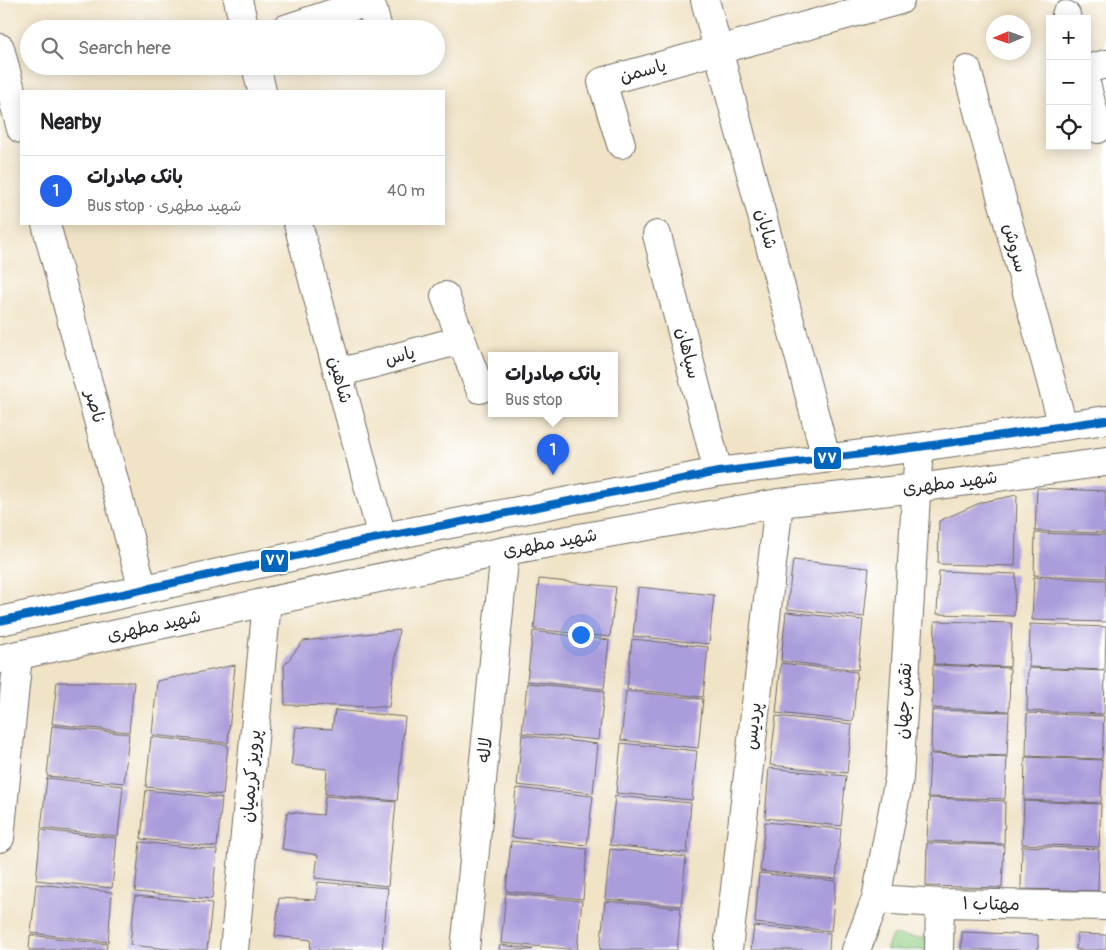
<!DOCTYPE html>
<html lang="en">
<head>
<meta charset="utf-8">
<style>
	:root { --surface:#fff; --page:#f2f2f2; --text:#202124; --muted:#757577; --line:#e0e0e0; --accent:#2563eb }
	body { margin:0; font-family:Pangolin,"Playpen Sans Arabic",sans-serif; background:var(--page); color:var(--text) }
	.controls { position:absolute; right:15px; top:15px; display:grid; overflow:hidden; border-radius:0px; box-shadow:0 2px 12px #0003 }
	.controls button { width:45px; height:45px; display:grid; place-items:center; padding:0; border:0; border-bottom:1px solid var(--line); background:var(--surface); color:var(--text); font:25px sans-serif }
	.compass { position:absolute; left:986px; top:15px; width:45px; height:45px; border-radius:50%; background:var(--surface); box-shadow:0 2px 12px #0003; rotate:268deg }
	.you { position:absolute; left:580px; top:634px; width:18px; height:18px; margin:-12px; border:4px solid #fff; border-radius:50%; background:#1a73e8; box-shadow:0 0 0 8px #1a73e833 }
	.badge { display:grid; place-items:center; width:32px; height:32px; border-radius:50%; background:var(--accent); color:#fff; font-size:16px; font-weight:700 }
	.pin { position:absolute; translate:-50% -41px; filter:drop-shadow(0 1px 2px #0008) }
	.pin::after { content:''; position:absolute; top:26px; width:18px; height:15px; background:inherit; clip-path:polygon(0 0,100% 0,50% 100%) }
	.popup { position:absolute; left:488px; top:352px; width:130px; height:65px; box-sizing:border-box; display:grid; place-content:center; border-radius:0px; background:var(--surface); filter:drop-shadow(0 1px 4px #0005); font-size:16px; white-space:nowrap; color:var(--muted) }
	.popup b { font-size:19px; color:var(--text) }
	.popup::after { content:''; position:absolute; left:50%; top:100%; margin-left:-10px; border:10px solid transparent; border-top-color:var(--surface) }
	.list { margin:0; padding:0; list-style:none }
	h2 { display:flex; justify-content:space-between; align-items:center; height:65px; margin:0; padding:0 20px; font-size:21px }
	h2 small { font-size:16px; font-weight:400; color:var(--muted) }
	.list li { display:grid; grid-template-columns:32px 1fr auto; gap:15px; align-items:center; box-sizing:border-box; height:70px; padding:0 20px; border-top:1px solid var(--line) }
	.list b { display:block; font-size:19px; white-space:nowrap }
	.list p { margin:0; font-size:16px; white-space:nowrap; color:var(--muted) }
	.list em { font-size:16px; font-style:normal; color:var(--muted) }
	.icon { flex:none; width:28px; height:28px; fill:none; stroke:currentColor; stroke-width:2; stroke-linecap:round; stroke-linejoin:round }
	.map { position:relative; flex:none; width:1106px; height:950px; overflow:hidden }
	.search { position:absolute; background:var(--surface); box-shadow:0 2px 12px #0003; left:20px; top:20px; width:425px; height:55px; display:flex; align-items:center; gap:12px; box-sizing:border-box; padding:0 18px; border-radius:28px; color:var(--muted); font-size:19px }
	.panel { position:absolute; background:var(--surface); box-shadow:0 2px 12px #0003; left:20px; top:90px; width:425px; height:135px; border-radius:0px }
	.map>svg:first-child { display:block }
	.green { fill:#94cf84; stroke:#607d58 }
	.building { fill:#ab9ddb }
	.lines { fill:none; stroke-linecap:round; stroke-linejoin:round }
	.minor-casing { stroke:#706b61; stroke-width:30 }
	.major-casing { stroke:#706b61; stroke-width:30 }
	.minor { stroke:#fff; stroke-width:28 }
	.major { stroke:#fff; stroke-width:28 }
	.bus-1-casing { stroke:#fff; stroke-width:11 }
	.bus-1 { stroke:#0065bd; stroke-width:8 }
	.labels { text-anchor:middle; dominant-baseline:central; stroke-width:5; stroke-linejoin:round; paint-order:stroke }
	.street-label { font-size:18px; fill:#2b2b2b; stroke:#fff }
	.line-badge { stroke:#fff; stroke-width:2 }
	.badge-label { font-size:14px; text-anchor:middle; font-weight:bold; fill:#fff }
</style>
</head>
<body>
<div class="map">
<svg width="1106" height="950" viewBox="0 0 1106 950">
	<rect width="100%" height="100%" fill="#fff"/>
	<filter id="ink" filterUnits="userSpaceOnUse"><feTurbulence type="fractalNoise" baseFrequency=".02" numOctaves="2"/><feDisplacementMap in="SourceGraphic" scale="10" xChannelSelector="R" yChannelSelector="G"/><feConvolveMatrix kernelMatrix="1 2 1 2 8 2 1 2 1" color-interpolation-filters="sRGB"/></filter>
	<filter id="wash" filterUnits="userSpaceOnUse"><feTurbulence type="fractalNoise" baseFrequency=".0096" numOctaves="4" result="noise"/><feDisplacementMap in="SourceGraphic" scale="20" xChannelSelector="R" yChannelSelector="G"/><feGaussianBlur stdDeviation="1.12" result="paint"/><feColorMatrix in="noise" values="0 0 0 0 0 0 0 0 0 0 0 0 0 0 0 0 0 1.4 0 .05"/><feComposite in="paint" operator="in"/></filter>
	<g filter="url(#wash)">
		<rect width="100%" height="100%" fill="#f0e3c6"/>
		<path class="green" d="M892,935L928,939L927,950H886Z"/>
		<g id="blocks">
			<path class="building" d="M1037,488L1106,491V533L1035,531Z
				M1017,495L1015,566L938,564L939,521L982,502Z
				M1035,533L1106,535V578L1034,575Z
				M793,560L869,568L864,617L787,609Z
				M939,571L1016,574L1014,616L937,614Z
				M1034,577L1106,580V622L1032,620Z
				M539,579L616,587L610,637L534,629Z
				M638,587L714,595L709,644L633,636Z
				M786,612L863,620L858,670L781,661Z
				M935,621L1012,623L1010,667L934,664Z
				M1030,624L1106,627L1105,670L1029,667Z
				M399,630L389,707L285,705L284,666L303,641Z
				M533,631L609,640L604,689L527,681Z
				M632,639L708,647L703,697L627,689Z
				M781,663L857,672L853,721L776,713Z
				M235,665L228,743L152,735L157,681Z
				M933,665L1010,668L1009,711L932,708Z
				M1028,668L1105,671L1104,714L1027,711Z
				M57,682H134L129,732L52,724Z
				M527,683L604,691L599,740L522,733Z
				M626,691L703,699L698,748L621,740Z
				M335,710L405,717L397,801L325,794L327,769L291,765L296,727L332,729Z
				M932,710L1009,712L1007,756L931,753Z
				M1027,713L1104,716L1102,759L1026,756Z
				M776,716L852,724L847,773L770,765Z
				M52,726L129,734L124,783L47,776Z
				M522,735L598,744L593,793L517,785Z
				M151,737L228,745L223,795L146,787Z
				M621,743L697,751L692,800L616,793Z
				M930,754L1007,757L1005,799L928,797Z
				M1025,757L1102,760L1101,803L1024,800Z
				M769,768L846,776L841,826L765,818Z
				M47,778L123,786L118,836L41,828Z
				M516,788L593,796L587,845L511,837Z
				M146,790L222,798L217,847L141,839Z
				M325,796L396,802L388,886L315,878L318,855L282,849L287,812L323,815Z
				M615,796L691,803L687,853L610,845Z
				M929,798L1005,801L1004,844L927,841Z
				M1024,801L1101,804L1099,847L1022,844Z
				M765,822L841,829L836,879L760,871Z
				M41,830L117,838L112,888L36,880Z
				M511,841L587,849L583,899L506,891Z
				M140,842L217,850L212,899L135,892Z
				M927,843L1004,845L1002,888L926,886Z
				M1022,846L1099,849L1098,891L1021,889Z
				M610,849L686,857L681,906L605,899Z
				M759,873L836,881L831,931L755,923Z
				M318,882L388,888L382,950H310L311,940L275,936L279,898L316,900Z
				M36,884L112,892L108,942L31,933Z
				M506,893L582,901L577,950L501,943Z
				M135,896L212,903L207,950H178L130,945Z
				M605,901L681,908L677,950H600Z
				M754,926L830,933L829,950H751Z
				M962,932L1038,935V950H961Z
				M1077,934L1106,935V950H1076Z
				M30,935L107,944L106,950H29Z
				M500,945L533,949L532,950H499Z"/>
		</g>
	</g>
	<g filter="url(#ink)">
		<use href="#blocks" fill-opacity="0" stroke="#706b61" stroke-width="1"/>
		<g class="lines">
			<g class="minor-casing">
				<path id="minor" d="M238,0L245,29
					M370,0L378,29
					M705,0L826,458
					M1066,15L1067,19
					M285,29L370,1
					M0,48L21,129
					M256,66L262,91
					M1087,69L1106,64
					M967,70L1063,426
					M1087,87L1098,129
					M621,144L602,82L900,0
					M46,224L143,590
					M298,224L382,537
					M657,235L718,472
					M445,296L480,389
					M338,373L461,340
					M0,838L18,655
					M876,899L940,903L1106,906
					M234,950L267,602
					M465,950L505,551
					M728,950L779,503
					M856,950L876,899L899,778L919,447
					M939,950L940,903"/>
			</g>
			<g class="major-casing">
				<path id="major" d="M0,621L368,540L718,472L919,447L1106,420
					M0,659L505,551L779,503L917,488L1106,462"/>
			</g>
			<use href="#minor" class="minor"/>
			<use href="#major" class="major"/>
			<g class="bus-1-casing">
				<path id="bus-1" d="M0,621L368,540L718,472L919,447L1106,420"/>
			</g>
			<use href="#bus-1" class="bus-1"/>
		</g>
	</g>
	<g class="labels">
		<g class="street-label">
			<text transform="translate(643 71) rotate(-15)">یاسمن</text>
			<text transform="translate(766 229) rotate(75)">شایان</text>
			<text transform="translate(1015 248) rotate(75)">سروش</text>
			<text transform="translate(688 353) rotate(76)">سپاهان</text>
			<text transform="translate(400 356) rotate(-15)">یاس</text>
			<text transform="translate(340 380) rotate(75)">شاهین</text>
			<text transform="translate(95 407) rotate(75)">ناصر</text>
			<text transform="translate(950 483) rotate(-7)">شهید مطهری</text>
			<text transform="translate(550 543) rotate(-10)">شهید مطهری</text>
			<text transform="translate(154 626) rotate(-12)">شهید مطهری</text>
			<text transform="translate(904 701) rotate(-87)">نقش جهان</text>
			<text transform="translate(753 726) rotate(-84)">پردیس</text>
			<text transform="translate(485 750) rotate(-84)">لاله</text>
			<text transform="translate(251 776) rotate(-85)">پرویز کریمیان</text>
			<text transform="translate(991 904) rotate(1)">مهتاب ۱</text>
		</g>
	</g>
	<g class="line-badge">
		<rect x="813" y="446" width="29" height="24" rx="5" fill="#0065bd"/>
		<rect x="260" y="549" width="29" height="24" rx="5" fill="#0065bd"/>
	</g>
	<g class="badge-label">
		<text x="827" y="463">۷۷</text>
		<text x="275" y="565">۷۷</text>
	</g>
</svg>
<div class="controls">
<button>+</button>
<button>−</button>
<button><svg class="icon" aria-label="locate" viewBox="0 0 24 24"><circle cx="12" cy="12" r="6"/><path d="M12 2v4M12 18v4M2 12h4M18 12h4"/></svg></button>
</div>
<svg class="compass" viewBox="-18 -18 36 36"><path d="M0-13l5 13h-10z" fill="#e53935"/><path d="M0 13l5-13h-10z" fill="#757577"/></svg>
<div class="you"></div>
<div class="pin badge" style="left:553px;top:475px">1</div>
<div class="popup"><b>بانک صادرات</b>Bus stop</div>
<div class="search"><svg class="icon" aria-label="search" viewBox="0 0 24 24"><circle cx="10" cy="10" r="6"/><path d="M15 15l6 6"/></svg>Search here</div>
<section class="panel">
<h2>Nearby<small></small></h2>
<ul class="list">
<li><span class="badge">1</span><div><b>بانک صادرات</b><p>Bus stop · شهید مطهری</p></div><em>40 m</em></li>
</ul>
</section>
</div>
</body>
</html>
